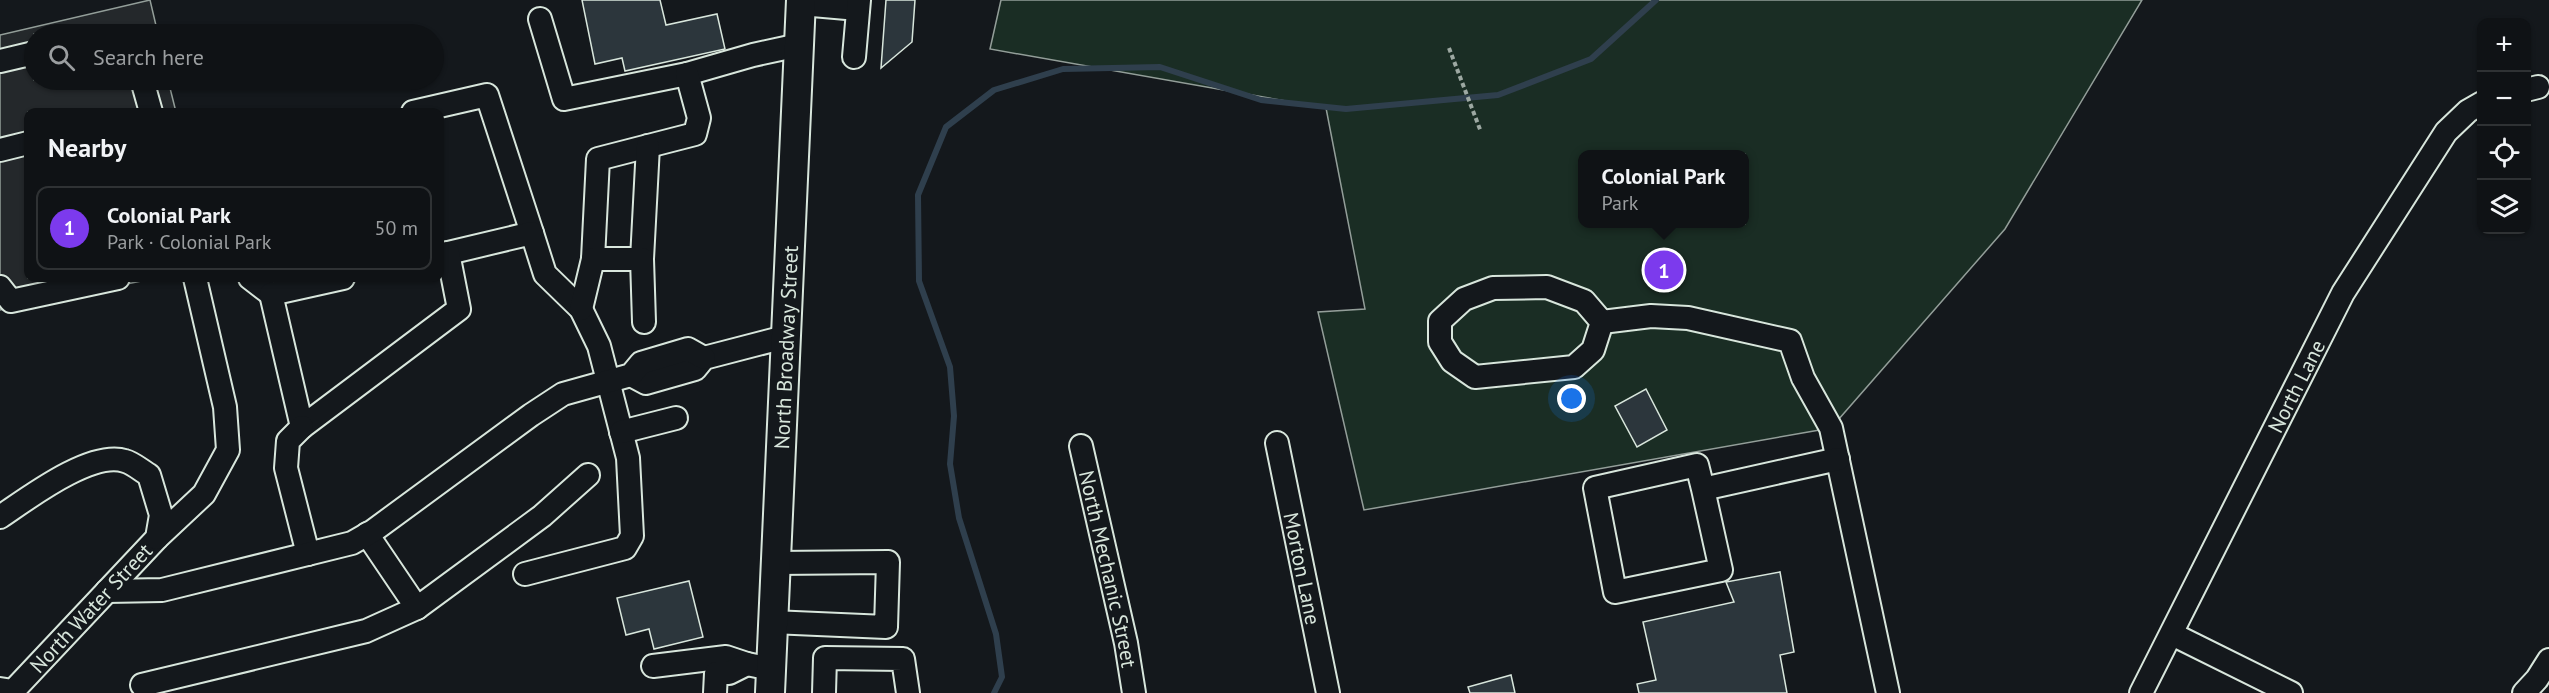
<!DOCTYPE html>
<html lang="en">
<head>
<meta charset="utf-8">
<style>
	:root { --surface:#0f1215; --page:#1d2022; --text:#f1f3f6; --muted:#9b9ea0; --line:#2f3234; --accent:#7c3aed }
	body { margin:0; font-family:"PT Sans",sans-serif; background:var(--page); color:var(--text) }
	.controls { position:absolute; right:18px; top:18px; display:grid; overflow:hidden; border-radius:12px; box-shadow:0 2px 4px #0004 }
	.controls button { width:54px; height:54px; display:grid; place-items:center; padding:0; border:0; border-bottom:2px solid var(--line); background:var(--surface); color:var(--text); font:30px sans-serif }
	.you { position:absolute; left:1572px; top:399px; width:21px; height:21px; margin:-15px; border:4px solid #fff; border-radius:50%; background:#1a73e8; box-shadow:0 0 0 9px #1a73e833 }
	.badge { display:grid; place-items:center; width:39px; height:39px; border-radius:50%; background:var(--accent); color:#fff; font-size:20px; font-weight:700 }
	.pin { position:absolute; translate:-50% -50%; border:3px solid #fff; box-shadow:0 2px 6px #0006 }
	.popup { position:absolute; left:1578px; top:150px; width:171px; height:78px; box-sizing:border-box; display:grid; place-content:center; border-radius:12px; background:var(--surface); filter:drop-shadow(0 2px 4px #0005); font-size:20px; white-space:nowrap; color:var(--muted) }
	.popup b { font-size:22px; color:var(--text) }
	.popup::after { content:''; position:absolute; left:50%; top:100%; margin-left:-12px; border:12px solid transparent; border-top-color:var(--surface) }
	.list { margin:0; padding:0; list-style:none }
	h2 { display:flex; justify-content:space-between; align-items:center; height:78px; margin:0; padding:0 24px; font-size:26px }
	h2 small { font-size:20px; font-weight:400; color:var(--muted) }
	.list li { display:grid; grid-template-columns:39px 1fr auto; gap:18px; align-items:center; box-sizing:border-box; height:84px; margin:0 12px 12px; padding:0 12px; border:2px solid var(--line); border-radius:12px }
	.list b { display:block; font-size:22px; white-space:nowrap }
	.list p { margin:0; font-size:20px; white-space:nowrap; color:var(--muted) }
	.list em { font-size:20px; font-style:normal; color:var(--muted) }
	.icon { flex:none; width:33px; height:33px; fill:none; stroke:currentColor; stroke-width:2; stroke-linecap:round; stroke-linejoin:round }
	.map { position:relative; flex:none; width:2549px; height:693px; overflow:hidden }
	.search { position:absolute; background:var(--surface); box-shadow:0 2px 4px #0004; left:24px; top:24px; width:420px; height:66px; display:flex; align-items:center; gap:15px; box-sizing:border-box; padding:0 21px; border-radius:33px; color:var(--muted); font-size:22px }
	.panel { position:absolute; background:var(--surface); box-shadow:0 2px 4px #0004; left:24px; top:108px; width:420px; height:174px; border-radius:12px }
	.map>svg:first-child { display:block }
	.green { fill:#1a2d24; stroke:#939e99; stroke-width:1.5; fill-rule:evenodd }
	.parking { fill:#24282b; stroke:#939e99; stroke-width:1.5 }
	.lines { fill:none; stroke-linecap:round; stroke-linejoin:round }
	.stream { stroke:#2f3f4d; stroke-width:6 }
	.building { fill:#2c363c; stroke:#d8e6dc; stroke-width:1.5 }
	.minor-casing { stroke:#d8e6dc; stroke-width:26 }
	.major-casing { stroke:#d8e6dc; stroke-width:32 }
	.path { stroke:#9da8a2; stroke-width:4; stroke-dasharray:4.5 3; stroke-linecap:butt }
	.minor { stroke:#14181c; stroke-width:22 }
	.major { stroke:#14181c; stroke-width:28 }
	.labels { text-anchor:middle; dominant-baseline:central; stroke-width:4.5; stroke-linejoin:round; paint-order:stroke }
	.street-label { font-size:21px; fill:#d8e6dc; stroke:#14181c }
</style>
</head>
<body>
<div class="map">
<svg width="2549" height="693" viewBox="0 0 2549 693">
	<rect width="100%" height="100%" fill="#14181c"/>
	<path class="green" d="M1001,0H2142L2005,229L1831,428L1364,510L1318,312L1365,309L1326,108L990,49ZM1583,154H1745V224H1583Z"/>
	<path class="parking" d="M150,0L158,34H34V80H168L176,112H28V278H156L0,310V35Z"/>
	<g class="lines">
		<path class="stream" d="M994,693L1002,677L996,634L959,518L950,464L954,416L950,367L919,281L918,195L946,127L994,90L1063,69L1160,67L1261,100L1346,109L1498,95L1591,59L1656,0"/>
	</g>
	<path class="building" d="M582,0H660L666,25L717,14L725,49L625,71L622,58L595,64Z
		M886,0H915L912,42L881,68Z
		M1646,389L1667,430L1637,447L1615,406Z
		M1780,572L1794,652L1780,655L1787,693H1639L1637,684L1656,680L1643,622L1734,602L1726,582Z
		M689,581L703,637L654,649L649,629L626,635L617,598Z
		M1511,675L1515,693H1470L1468,687Z"/>
	<g class="lines">
		<g class="minor-casing">
			<g id="minor">
				<path d="M801,4L858,9"/>
				<path d="M540,19L564,99L687,74L753,55L799,45"/>
				<path d="M854,57L859,0"/>
				<path d="M0,61L34,53"/>
				<path d="M142,80L151,112"/>
				<path d="M2526,90L2538,87"/>
				<path d="M413,112L487,95L532,233"/>
				<path d="M0,150L28,143"/>
				<path d="M440,255L532,233L545,274L581,309L599,346L628,458L632,536L625,548L525,574"/>
				<path d="M593,259L598,159L695,134L699,118L687,74"/>
				<path d="M642,259L648,146"/>
				<path d="M250,278L271,294"/>
				<path d="M343,278L271,294L302,427L459,309L448,253"/>
				<path d="M0,287L11,301L118,278"/>
				<path d="M581,309L593,259H642L644,322"/>
				<path d="M1602,322L1593,350L1574,367L1475,377L1452,361L1440,342V321L1464,299L1493,288L1547,287L1584,301L1602,322L1651,316L1688,318L1790,341L1803,378L1831,428L1888,693"/>
				<path d="M631,375L646,383L695,369L704,358L785,337"/>
				<path d="M302,427L288,441L286,468L308,554"/>
				<path d="M621,432L676,418"/>
				<path id="s1" d="M1277,443L1328,693"/>
				<path id="s2" d="M1081,446L1126,643L1134,693"/>
				<path d="M1703,489L1697,465L1595,488L1615,592L1721,570L1703,489L1838,459"/>
				<path d="M0,517C27,499 91,450 125,461C133,463 142,471 149,475L161,515L157,538L13,691L0,689"/>
				<path d="M367,534L417,608"/>
				<path d="M157,538L204,494L228,450L225,407L195,278"/>
				<path d="M107,591L162,590L352,543L373,531L531,415L563,394L631,375L641,363L688,349L704,358"/>
				<path d="M772,622L886,627L888,562L775,563"/>
				<path d="M2172,634L2291,693"/>
				<path d="M653,666L726,657L747,664L771,669"/>
				<path d="M142,685L366,631L417,608L542,516L588,475"/>
				<path d="M715,693L716,673H729L747,664"/>
				<path d="M824,693L825,658L903,659L908,693"/>
				<path id="s3" d="M2141,693L2343,293L2446,132L2468,111L2482,103"/>
				<path d="M2524,693L2537,679L2549,660"/>
			</g>
		</g>
		<g class="major-casing">
			<g id="major">
				<path id="s4" d="M770,693L801,0"/>
			</g>
		</g>
		<path class="path" d="M1449,48L1481,132"/>
		<use href="#minor" class="minor"/>
		<use href="#major" class="major"/>
	</g>
	<g class="labels">
		<g class="street-label">
			<text stroke="none"><textPath href="#s4" startOffset="346">North Broadway Street</textPath></text>
			<text stroke="none"><textPath href="#s3" startOffset="344">North Lane</textPath></text>
			<text stroke="none"><textPath href="#s1" startOffset="128">Morton Lane</textPath></text>
			<text stroke="none"><textPath href="#s2" startOffset="126">North Mechanic Street</textPath></text>
			<text transform="translate(91 608) rotate(-47)">North Water Street</text>
		</g>
	</g>
</svg>
<div class="controls">
<button>+</button>
<button>−</button>
<button><svg class="icon" aria-label="locate" viewBox="0 0 24 24"><circle cx="12" cy="12" r="6"/><path d="M12 2v4M12 18v4M2 12h4M18 12h4"/></svg></button>
<button><svg class="icon" aria-label="layers" viewBox="0 0 24 24"><path d="M12 4l9 5-9 5-9-5zM3 14l9 5 9-5"/></svg></button>
</div>
<div class="you"></div>
<div class="pin badge" style="left:1664px;top:270px">1</div>
<div class="popup"><b>Colonial Park</b>Park</div>
<div class="search"><svg class="icon" aria-label="search" viewBox="0 0 24 24"><circle cx="10" cy="10" r="6"/><path d="M15 15l6 6"/></svg>Search here</div>
<section class="panel">
<h2>Nearby<small></small></h2>
<ul class="list">
<li><span class="badge">1</span><div><b>Colonial Park</b><p>Park · Colonial Park</p></div><em>50 m</em></li>
</ul>
</section>
</div>
</body>
</html>
